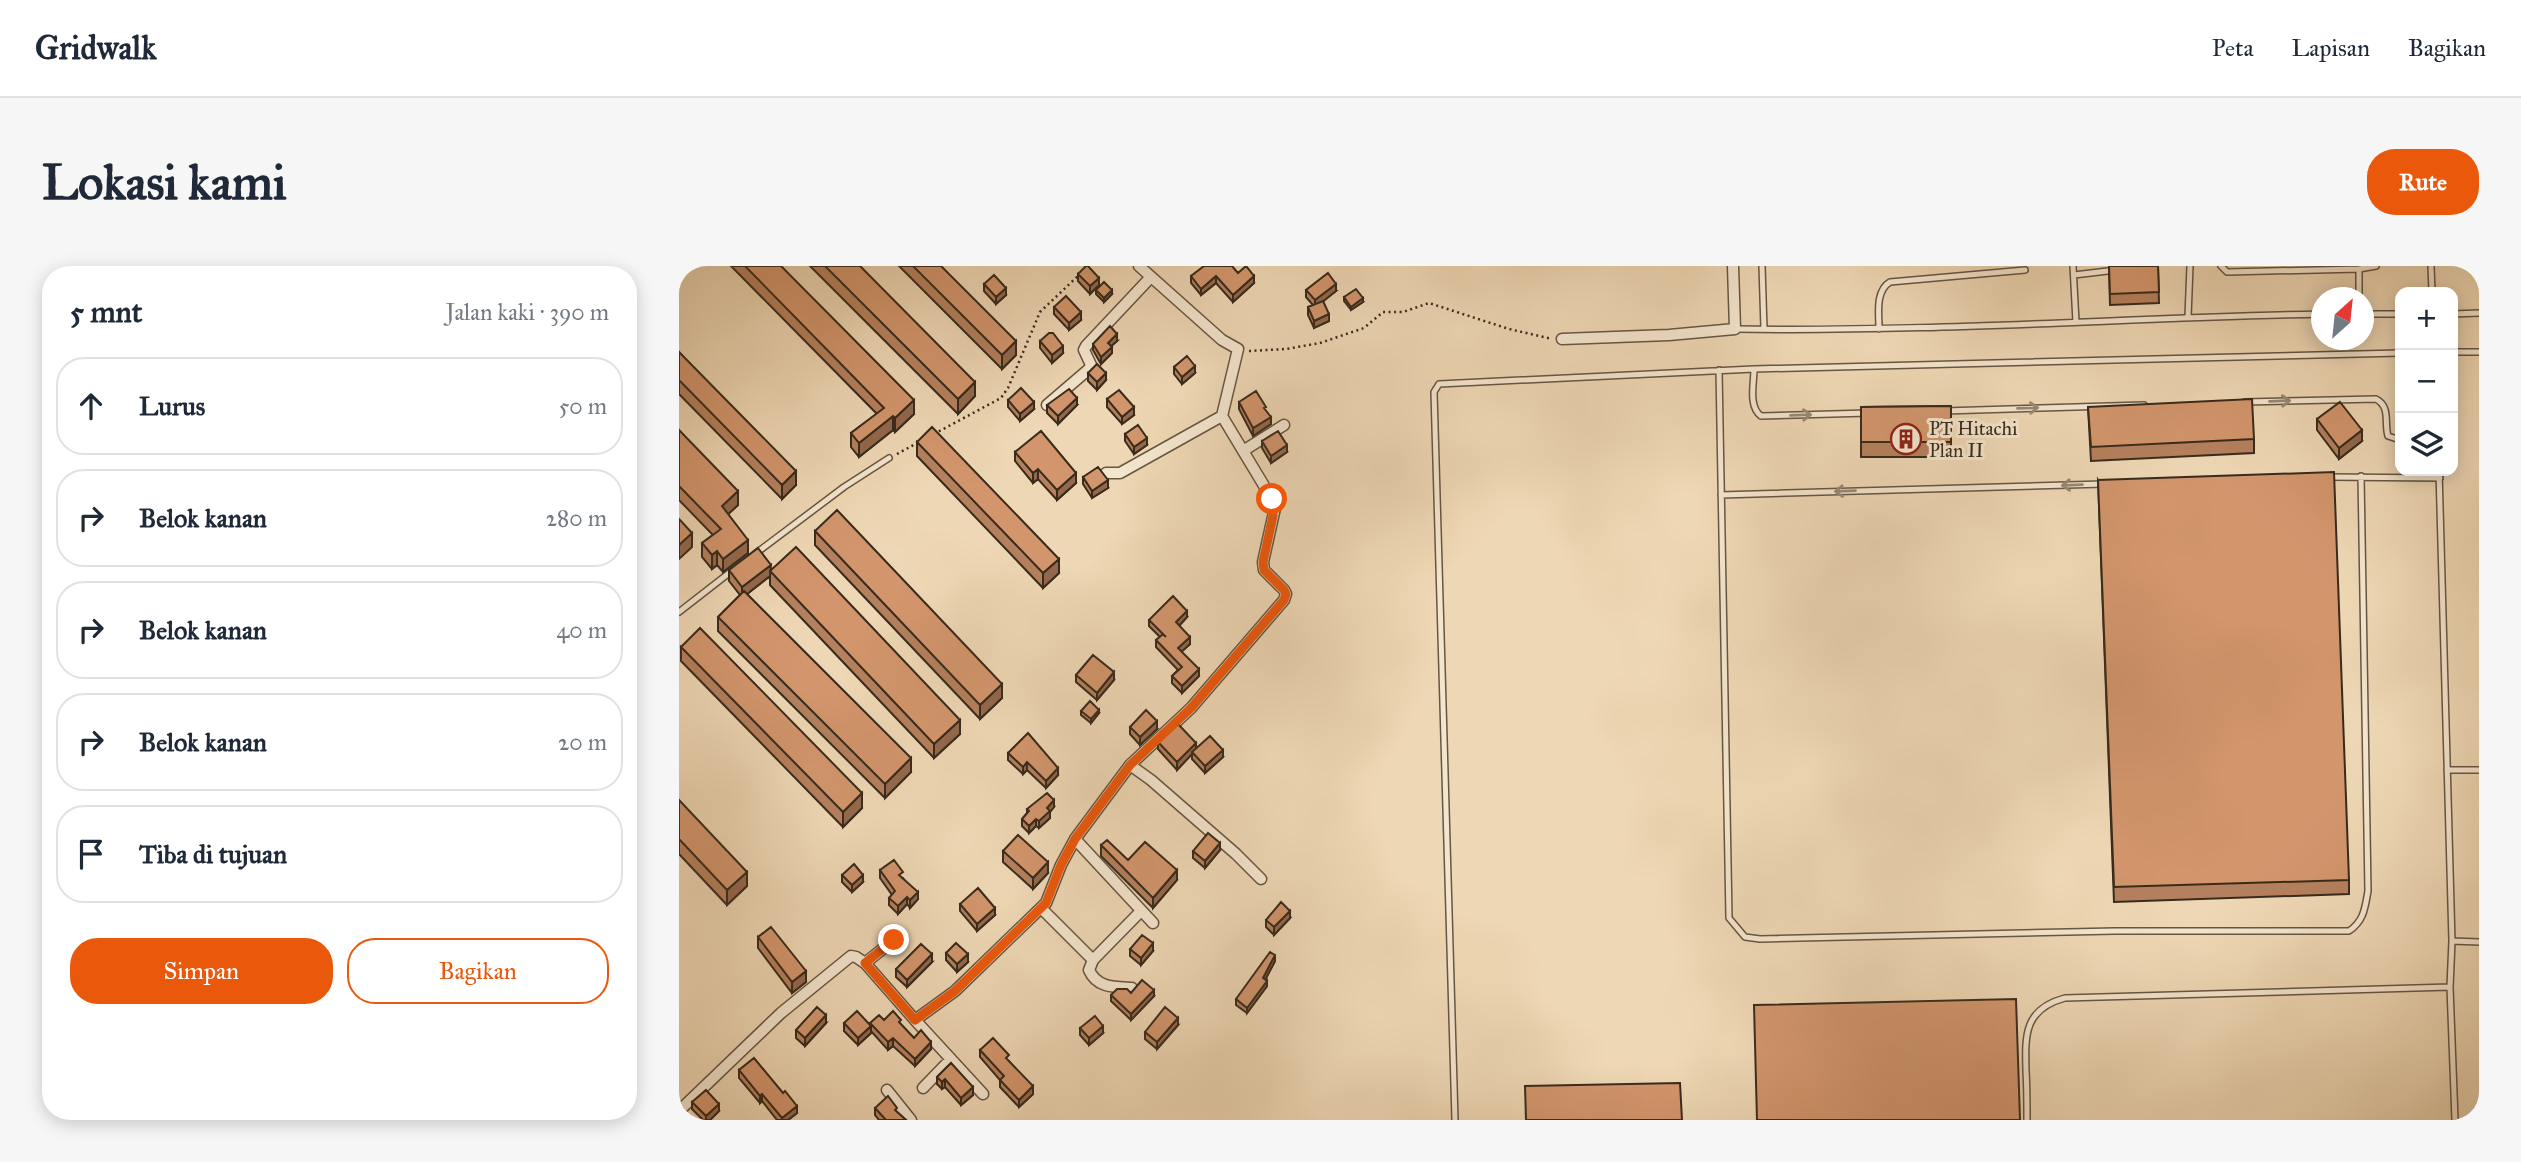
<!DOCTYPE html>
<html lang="id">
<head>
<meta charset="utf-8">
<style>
	:root { --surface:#fff; --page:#f6f6f7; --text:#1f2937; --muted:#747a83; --line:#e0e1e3; --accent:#ea580c }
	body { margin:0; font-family:"IM FELL Great Primer",serif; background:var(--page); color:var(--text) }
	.controls { position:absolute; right:21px; top:21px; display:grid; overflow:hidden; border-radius:14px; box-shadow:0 4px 18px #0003 }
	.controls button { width:63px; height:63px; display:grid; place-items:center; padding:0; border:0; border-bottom:2px solid var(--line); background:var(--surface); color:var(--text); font:35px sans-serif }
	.compass { position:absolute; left:1632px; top:21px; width:63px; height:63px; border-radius:50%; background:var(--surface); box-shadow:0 4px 18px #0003; rotate:27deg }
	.stop { position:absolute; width:21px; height:21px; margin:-16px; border:5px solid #ea580c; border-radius:50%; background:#fff }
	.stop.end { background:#ea580c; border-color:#fff; box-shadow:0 2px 7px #0008 }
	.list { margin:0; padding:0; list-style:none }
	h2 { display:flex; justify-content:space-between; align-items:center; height:91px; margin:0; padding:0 28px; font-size:30px }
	h2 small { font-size:23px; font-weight:400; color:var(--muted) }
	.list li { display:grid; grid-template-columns:46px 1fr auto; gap:21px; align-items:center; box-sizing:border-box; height:98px; margin:0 14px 14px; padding:0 14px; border:2px solid var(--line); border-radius:28px }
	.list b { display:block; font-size:26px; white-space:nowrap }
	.list em { font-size:23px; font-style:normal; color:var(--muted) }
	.actions { display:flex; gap:14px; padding:21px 28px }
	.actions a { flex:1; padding:16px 0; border:2px solid var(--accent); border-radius:28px; text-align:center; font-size:24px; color:var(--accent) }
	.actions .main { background:var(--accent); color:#fff }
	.icon { flex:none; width:38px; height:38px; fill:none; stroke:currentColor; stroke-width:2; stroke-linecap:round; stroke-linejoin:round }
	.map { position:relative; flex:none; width:1800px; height:854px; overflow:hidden; border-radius:28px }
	header { display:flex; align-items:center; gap:42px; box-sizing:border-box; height:98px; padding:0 35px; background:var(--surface); border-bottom:2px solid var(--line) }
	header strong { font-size:33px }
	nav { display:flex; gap:38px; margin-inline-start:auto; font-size:24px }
	.intro { display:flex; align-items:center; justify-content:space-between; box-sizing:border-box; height:168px; padding:0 42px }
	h1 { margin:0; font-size:49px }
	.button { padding:18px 32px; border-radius:28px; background:var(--accent); color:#fff; font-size:24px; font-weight:700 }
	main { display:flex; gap:42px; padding:0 42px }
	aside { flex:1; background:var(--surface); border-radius:28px; box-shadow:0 4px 18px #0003 }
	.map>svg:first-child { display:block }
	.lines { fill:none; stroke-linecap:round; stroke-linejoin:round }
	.lane-casing { stroke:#665642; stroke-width:8 }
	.street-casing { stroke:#665642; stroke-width:13 }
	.path { stroke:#392b1c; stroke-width:2.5; stroke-dasharray:2 3.5; stroke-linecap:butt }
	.lane { stroke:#f4e5ce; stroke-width:5 }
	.street { stroke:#f4e5ce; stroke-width:10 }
	.wall { fill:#b5805d; stroke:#392b1c; stroke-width:2 }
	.shaded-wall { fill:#93684c; stroke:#392b1c; stroke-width:2 }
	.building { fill:#d2956c; stroke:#392b1c; stroke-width:2 }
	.oneway { stroke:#968875 }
	.route { stroke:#ea580c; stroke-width:9 }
	.labels { text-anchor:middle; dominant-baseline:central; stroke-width:6; stroke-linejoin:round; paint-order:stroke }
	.poi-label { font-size:19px; fill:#392b1c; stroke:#f4e5ce; text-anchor:start }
</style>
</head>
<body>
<header>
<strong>Gridwalk</strong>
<nav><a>Peta</a><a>Lapisan</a><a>Bagikan</a></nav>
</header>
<div class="intro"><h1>Lokasi kami</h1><a class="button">Rute</a></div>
<main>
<aside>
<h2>5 mnt<small>Jalan kaki · 390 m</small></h2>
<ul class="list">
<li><svg class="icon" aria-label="ahead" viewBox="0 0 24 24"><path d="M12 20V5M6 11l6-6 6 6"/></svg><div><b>Lurus</b></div><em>50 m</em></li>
<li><svg class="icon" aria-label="right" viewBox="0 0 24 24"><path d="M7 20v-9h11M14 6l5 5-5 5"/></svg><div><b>Belok kanan</b></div><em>280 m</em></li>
<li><svg class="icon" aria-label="right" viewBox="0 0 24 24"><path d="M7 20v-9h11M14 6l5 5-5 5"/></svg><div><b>Belok kanan</b></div><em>40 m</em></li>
<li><svg class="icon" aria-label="right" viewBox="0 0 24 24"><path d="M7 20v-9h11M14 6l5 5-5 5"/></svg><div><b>Belok kanan</b></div><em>20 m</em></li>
<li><svg class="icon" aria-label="arrive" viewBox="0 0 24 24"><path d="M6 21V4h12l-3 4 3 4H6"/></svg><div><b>Tiba di tujuan</b></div></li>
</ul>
<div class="actions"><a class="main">Simpan</a><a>Bagikan</a></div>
</aside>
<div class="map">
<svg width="1800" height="854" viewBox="0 0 1800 854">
	<rect width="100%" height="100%" fill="#eed7b4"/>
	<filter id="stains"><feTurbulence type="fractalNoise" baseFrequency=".00286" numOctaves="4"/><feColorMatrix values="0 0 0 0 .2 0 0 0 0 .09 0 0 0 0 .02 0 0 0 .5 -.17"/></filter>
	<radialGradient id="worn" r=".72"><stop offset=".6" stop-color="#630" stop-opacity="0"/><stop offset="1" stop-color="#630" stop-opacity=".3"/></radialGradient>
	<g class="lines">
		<g class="lane-casing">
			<path id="lane" d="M1083,0L1085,63
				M1394,0L1397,56
				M1542,0L1548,6L1680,3V32
				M1752,0L1753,26
				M1680,3L1697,0
				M1395,9L1437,4
				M1685,48H1721
				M1774,48L1800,47
				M1509,51L1511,0
				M1056,63C1252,66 1447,52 1643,48
				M1200,63C1200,48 1196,25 1211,16L1346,4
				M1774,86H1800
				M1075,103C1075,118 1069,140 1082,150L1189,147
				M1040,104L1050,652L1066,671L1081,673L1436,665H1670C1685,655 1686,642 1689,625L1682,210
				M1566,136L1697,133C1712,141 1705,157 1709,170L1721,174
				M1265,145L1465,139
				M1760,205L1773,675L1771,721L1776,854
				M1650,211L1761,212
				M1042,229L1424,218
				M76,288L165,221L210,192
				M0,346L54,304
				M1768,504H1800
				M1773,675L1800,676
				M776,854L755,126L760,118L1075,103L1721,87
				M1348,854C1348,838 1348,821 1347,805C1346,769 1345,743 1386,732L1771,721"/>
		</g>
		<g class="street-casing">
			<path id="street" d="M883,73L990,69L1056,63L1054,0
				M368,139L410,103L412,99L405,84L407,80L471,12
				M564,185L605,159
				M427,207H441L543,150
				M451,499L472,514L557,588L582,613
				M396,573L474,657
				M362,642L414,694
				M186,697L215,674
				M453,722C435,721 418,722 410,704L414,694L462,645
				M236,754L304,828
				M244,822L272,793
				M208,824L232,854
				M0,845L102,747L172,690L177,691L186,697L236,754L276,725L367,637L382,599L396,573L451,499L512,442L605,334L607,328L605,324L585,304L584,296L596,242L593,233L543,150L559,83L543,74L460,0"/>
		</g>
		<path class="path" d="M570,85L607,83L641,77L685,62L704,46H724L750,37L830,63L873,73
			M255,168L322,132L329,122L361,46L400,9
			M218,188L240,176"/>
		<use href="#lane" class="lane"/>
		<use href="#street" class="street"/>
	</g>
	<path class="wall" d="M52,0H102L235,148L216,166L214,164L180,191L172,181V167L198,148Z
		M131,0H181L296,130L279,148Z
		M220,0H262L337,89L323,103Z
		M1430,0H1479L1480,37L1431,39Z
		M559,7L575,17L554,36L537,17L522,29L512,17V10Z
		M399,8L420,19L411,28L399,15Z
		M305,18L327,29L317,38L305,25Z
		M417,24L433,28L425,36L417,28Z
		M627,24L657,25L644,35L650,55L635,62L629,49V41L634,39L627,31Z
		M665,31L684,36L672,44L665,35Z
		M375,41L402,54L390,64L375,48Z
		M361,75L384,87L373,97L361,82Z
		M438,75L432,80L433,87L422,98L414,84V78Z
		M0,86L117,219L103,233L0,128Z
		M495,101L516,107L503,118L495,108Z
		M409,107L427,114L418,124L409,115Z
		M428,133L455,149L443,158L428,141Z
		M329,134L355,143L341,155L329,141Z
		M560,136L587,145L592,158L574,170L560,143Z
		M368,139H398L379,158L368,147Z
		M1272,140V191H1182V141Z
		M1409,141L1575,173V187L1412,195Z
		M1638,153L1683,175L1660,193L1638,164Z
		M0,164L59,239L49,248L69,287L44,306L38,299L33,303L23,291V277L34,269L0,234Z
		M446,168L468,179L455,188L446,175Z
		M583,175L608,186L592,197L583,182Z
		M238,176L380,307L364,322L238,190Z
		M336,186L397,217L378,234L359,213L354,217L336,195Z
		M404,211L429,222L413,232L404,218Z
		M1419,214L1670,614V628L1435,636Z
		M136,265L323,432L301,453L136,279Z
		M50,304L92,305L281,468L255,492L91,319V310L68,328L232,506L206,532L39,365V351L61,329L50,315Z
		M508,351L500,360L511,378L502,386L520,410L503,427L493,417V410L499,404L477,381V374L481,371L470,360V354Z
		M2,381L183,542L164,561L2,395Z
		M397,409L435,414L418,434L397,416Z
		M402,445L420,447L412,457L402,449Z
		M451,461L478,463L461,479L451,468Z
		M479,476L517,483L544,491L526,507L513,493V488L498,504L479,483Z
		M329,487L379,509L367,522L348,504L344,508L329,494Z
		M0,534L68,620L48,639L0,588Z
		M375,541L371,546V552L360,562L357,560L350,567L343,560V553L348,547V543Z
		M422,579L449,594L498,614L474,642L422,590Z
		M541,584L526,602L514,592V585Z
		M324,585L369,607L354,623L324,596Z
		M201,604L224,612L239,633L231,642L228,638L219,648L210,639V632L213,629L201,612Z
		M163,609L184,616L173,626L163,616Z
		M281,638L316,649L298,665L281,645Z
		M611,652L595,669L587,661V654Z
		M79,671L127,716L113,727L79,682Z
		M451,683L474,685L462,699L451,690Z
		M267,687L289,696L278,706L267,694Z
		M596,695L586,714L588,720L568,747L557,739V733Z
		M253,696L228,721L217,711V703Z
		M452,727L475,730L452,754L432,735V729Z
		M205,754L222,759L235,772L252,783L236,800L214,780L209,784L192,765V767L179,779L165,765V757L191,759V757Z
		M147,757L126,780L117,772V764Z
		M499,759L478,783L466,773V766Z
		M401,762L424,767L410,779L401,769Z
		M301,784L330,795L354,828L340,841L321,821V814L301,791Z
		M272,797L294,829L282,839L266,821L263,823L258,818V811Z
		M60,804L118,847L109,854H98L83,835L81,837L60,812Z
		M13,836L40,845L31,854H24L13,843Z
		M196,842L218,846L227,854H200L196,849Z"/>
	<path class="shaded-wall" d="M537,10V17L522,29V23Z
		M575,10V17L554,36V29Z
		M420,12V19L411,28V20Z
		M657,18V25L636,42V34Z
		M327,22V29L317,38V31Z
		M433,24V28L425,36V32Z
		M684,32V36L672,44V41Z
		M402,46V54L390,64V57Z
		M650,48V55L635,62V55Z
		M438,68V75L429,83V77Z
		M337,75V89L323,103V89Z
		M384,80V87L373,97V89Z
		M433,81V87L422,98V91Z
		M516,100V107L503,118V111Z
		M427,107V114L418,124V116Z
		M296,116V130L279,148V133Z
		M398,132V139L379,158V150Z
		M235,134V148L216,166V152Z
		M355,136V143L341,155V148Z
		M455,141V149L443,158V151Z
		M214,150V164L180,191V177Z
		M592,151V158L574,170V162Z
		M1683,164V175L1660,193V182Z
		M468,172V179L455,188V181Z
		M608,179V186L592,197V190Z
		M359,203V213L354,217V207Z
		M117,205V219L103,233V219Z
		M397,207V217L378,234V224Z
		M429,214V222L413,232V225Z
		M59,225V239L43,254V240Z
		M13,267V281L0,293V279Z
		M69,274V287L44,306V293Z
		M38,285V299L33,303V289Z
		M380,293V307L364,322V307Z
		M92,299L91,310L63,332V321Z
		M508,345V351L497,363V356Z
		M511,371V378L499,389V382Z
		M520,403V410L503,427V420Z
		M435,406V414L418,434V427Z
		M323,418V432L301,453V439Z
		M420,444V447L412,457V453Z
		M281,454V468L255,492V478Z
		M478,455V463L461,479V471Z
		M517,477V484L513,486V488L498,504V496Z
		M544,484V491L526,507V500Z
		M232,492V506L206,532V518Z
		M348,496V504L344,508V501Z
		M379,502V509L367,522V515Z
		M183,527V542L164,561V546Z
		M375,534V541L371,546V552L360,562V555L368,542Z
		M357,553V560L350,567V560Z
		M541,577V584L526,602V595Z
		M369,596V607L354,623V612Z
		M498,604V614L474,642V632Z
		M68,606V620L48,639V624Z
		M184,609V616L173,626V619Z
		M239,626V633L231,642V634Z
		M228,631V638L219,648V640Z
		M316,642V649L298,665V658Z
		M611,645V652L595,669V661Z
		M474,677V685L462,699V692Z
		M253,688V696L228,721V714Z
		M289,688V696L278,706V698Z
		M596,689V695L584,718V712Z
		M127,705V716L113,727V716Z
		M588,715V720L568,747V742Z
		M475,724V730L452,754V748Z
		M147,749V757L126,780V772Z
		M499,752V759L478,783V776Z
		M192,760V767L179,779V772Z
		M424,760V767L410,779V772Z
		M214,772V780L209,784V776Z
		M252,776V783L236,800V793Z
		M266,813V821L263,823V816Z
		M354,820V828L340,841V834Z
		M294,821V829L282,839V832Z
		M83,828V835L81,837V830Z
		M40,838V845L31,854H27V850Z
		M118,840V847L109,854H103V852Z"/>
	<path class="building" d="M66,0H102L235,134L216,152L214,150L180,177L172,167L205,142Z
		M146,0H181L296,116L279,133Z
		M234,0H262L337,75L323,89Z
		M407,0H409L420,12L411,20L399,8Z
		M525,0H553L559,7L567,0L575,10L554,29L537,10L522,23L512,10Z
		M1430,0H1479L1480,26L1431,28Z
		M649,7L657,18L636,34L627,24Z
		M315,9L327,22L317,31L305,18Z
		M425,16L433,24L425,32L417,24Z
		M677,23L684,32L672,41L665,31Z
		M387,30L402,46L390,57L375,41Z
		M644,35L650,48L635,55L629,41Z
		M431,60L438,68L429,77L433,81L422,91L414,78Z
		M370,67H374L384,80L373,89L361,75Z
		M0,86L117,205L103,219L0,114Z
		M508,90L516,100L503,111L495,101Z
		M418,98L427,107L418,116L409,107Z
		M342,122L355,136L341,148L329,134Z
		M390,123L398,132L379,150L368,139Z
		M440,124L455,141L443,151L428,133Z
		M577,125L587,141L585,142L592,151L574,162L560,136Z
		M1573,133L1575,173L1412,181L1409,141Z
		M1661,136L1683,164L1660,182L1638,153Z
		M1272,140V176H1182V141Z
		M459,159L468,172L455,181L446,168Z
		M253,161L380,293L364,307L238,176Z
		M0,164L59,225L43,240L69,274L44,293L38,285L33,289L23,277L42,263L0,220Z
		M362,165L397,207L378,224L359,203L354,207L336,186Z
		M599,165L608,179L592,190L583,175Z
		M419,201L429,214L413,225L404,211Z
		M1655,206L1670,614L1435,621L1419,214Z
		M158,244L323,418L301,439L136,265Z
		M0,253L13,267L0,279Z
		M117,281L281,454L255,478L91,305Z
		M79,282L92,299L63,321L50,304Z
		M65,325L232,492L206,518L39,351Z
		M494,330L508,345L497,356L511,371L499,382L520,403L503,420L493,410L503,401L477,374L484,368L487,371L470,354Z
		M21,362L183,527L164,546L2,381Z
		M414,389L435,406L418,427L397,409Z
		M411,435L420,444L412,453L402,445Z
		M467,444L478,455L461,471L451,461Z
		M499,458L517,477L498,496L479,476Z
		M349,467L379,502L367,515L348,496L344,501L329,487Z
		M531,470L544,484L526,500L513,486Z
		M368,527L375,534L368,542L371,545L360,555L357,553L350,560L343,553L350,545L348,543Z
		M0,534L68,606L48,624L0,573Z
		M529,567L541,577L526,595L514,585Z
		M339,569L369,596L354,612L324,585Z
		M428,574L449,594L466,576L498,604L474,632L422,579Z
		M215,594L224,606L220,609L239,626L231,634L228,631L219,640L210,632L216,625L201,604Z
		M175,598L184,609L173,619L163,609Z
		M299,622L316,642L298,658L281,638Z
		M602,636L611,645L595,661L587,654Z
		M92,661L127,705L113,716L79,671Z
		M463,669L474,677L462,692L451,683Z
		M277,677L289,688L278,698L267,687Z
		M242,678L253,688L228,714L217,703Z
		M591,686L596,689L584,712L588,715L568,742L557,733Z
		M463,714L475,724L452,748L432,729L438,723H448L452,727Z
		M1337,733L1341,854H1078L1075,739Z
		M138,741L147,749L126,772L117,764Z
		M486,741L499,752L478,776L466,766Z
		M178,745L192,760L179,772L165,757Z
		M214,745L222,754L220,756L235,772L242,764L252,776L236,793L214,772L209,776L191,757L200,749L205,754Z
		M416,750L424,760L410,772L401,762Z
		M314,772L330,789L327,792L354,820L340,834L321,814L325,810L301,784Z
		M75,792L104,827L106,825L118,840L103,852L83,828L81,830L60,804Z
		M272,797L294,821L282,832L266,813L263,816L258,811Z
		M1001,817L1003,854H847L846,820Z
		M27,824L40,838L27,850L13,836Z
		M209,830L218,842L216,844L227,854H207L196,842Z"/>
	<defs><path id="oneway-shaft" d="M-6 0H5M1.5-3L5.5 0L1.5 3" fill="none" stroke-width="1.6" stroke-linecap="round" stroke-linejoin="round" transform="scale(1.75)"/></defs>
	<g class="oneway">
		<use href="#oneway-shaft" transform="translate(1601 135) rotate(-2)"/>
		<use href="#oneway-shaft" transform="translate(1349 142) rotate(-2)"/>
		<use href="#oneway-shaft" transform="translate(1122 149) rotate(-2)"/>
		<use href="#oneway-shaft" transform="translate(1393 219) rotate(178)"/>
		<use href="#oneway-shaft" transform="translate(1166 225) rotate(178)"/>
	</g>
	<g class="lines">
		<path class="route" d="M215,674L186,697L236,754L276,725L367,637L382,599L396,573L451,499L512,442L605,334L607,328L605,324L585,304L584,296L594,250L593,233"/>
	</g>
	<defs>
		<g id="building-ring" transform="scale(1.575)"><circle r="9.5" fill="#f4e5ce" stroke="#8f2418" stroke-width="1.5"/><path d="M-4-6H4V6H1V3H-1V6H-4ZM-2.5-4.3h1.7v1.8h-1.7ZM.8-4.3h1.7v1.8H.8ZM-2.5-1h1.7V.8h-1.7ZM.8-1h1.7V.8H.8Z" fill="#8f2418"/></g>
	</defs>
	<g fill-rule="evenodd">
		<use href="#building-ring" x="1227" y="173"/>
	</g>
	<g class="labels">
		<g class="poi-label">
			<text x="1250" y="162">PT Hitachi<tspan x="1250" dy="22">Plan II</tspan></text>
		</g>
	</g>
	<rect width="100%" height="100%" filter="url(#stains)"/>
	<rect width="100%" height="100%" fill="url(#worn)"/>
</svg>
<div class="controls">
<button>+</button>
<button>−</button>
<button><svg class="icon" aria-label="layers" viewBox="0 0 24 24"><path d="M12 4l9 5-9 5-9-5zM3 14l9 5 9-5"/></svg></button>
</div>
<svg class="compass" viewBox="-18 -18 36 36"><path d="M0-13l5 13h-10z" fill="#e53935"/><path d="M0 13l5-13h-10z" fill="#747a83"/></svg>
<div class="stop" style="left:593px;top:233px"></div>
<div class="stop end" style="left:215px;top:674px"></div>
</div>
</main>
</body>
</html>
